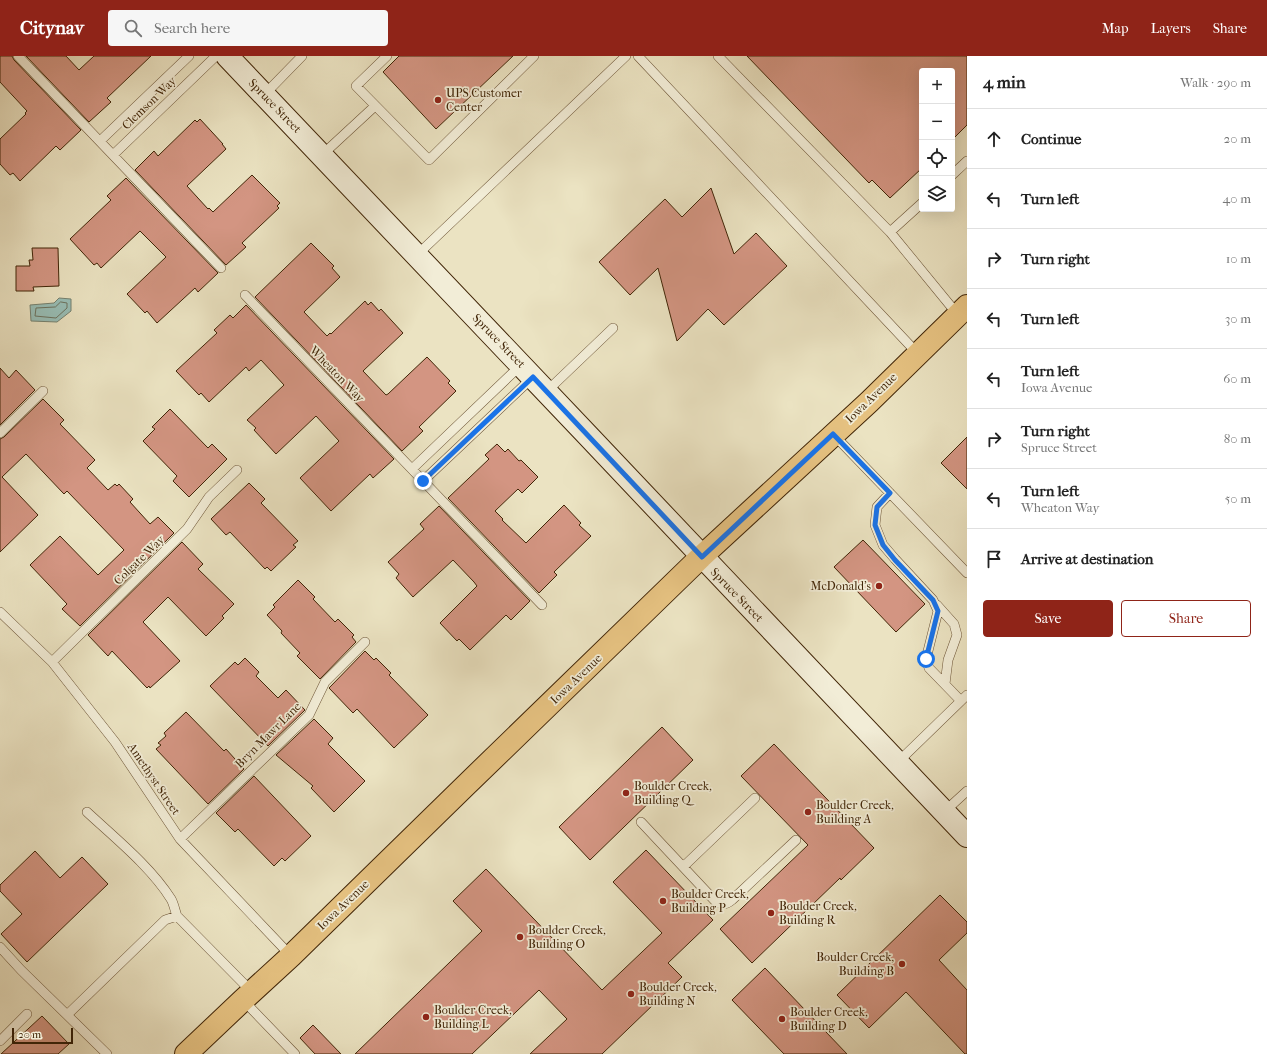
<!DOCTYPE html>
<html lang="en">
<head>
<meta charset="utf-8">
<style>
	:root { --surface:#fff; --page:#f6f6f6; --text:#222; --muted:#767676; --line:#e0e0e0; --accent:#8f2418 }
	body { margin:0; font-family:"IM FELL French Canon",serif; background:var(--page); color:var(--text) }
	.controls { position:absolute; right:12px; top:12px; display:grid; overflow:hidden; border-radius:4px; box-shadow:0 4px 16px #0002 }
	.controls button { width:36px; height:36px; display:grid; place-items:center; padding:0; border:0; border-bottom:1px solid var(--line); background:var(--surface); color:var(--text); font:20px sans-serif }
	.scale { position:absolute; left:12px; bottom:10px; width:61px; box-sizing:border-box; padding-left:4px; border:2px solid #412507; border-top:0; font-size:11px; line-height:14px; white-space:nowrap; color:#412507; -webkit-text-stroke:3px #f2edd7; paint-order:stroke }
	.stop { position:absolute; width:12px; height:12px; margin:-9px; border:3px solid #1a73e8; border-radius:50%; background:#fff }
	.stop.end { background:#1a73e8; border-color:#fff; box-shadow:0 1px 4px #0008 }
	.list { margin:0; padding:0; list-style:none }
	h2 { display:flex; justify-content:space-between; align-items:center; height:52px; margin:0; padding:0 16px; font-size:17px }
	h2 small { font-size:13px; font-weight:400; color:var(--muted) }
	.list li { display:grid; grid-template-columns:26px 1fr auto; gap:12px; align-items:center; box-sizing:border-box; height:60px; padding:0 16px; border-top:1px solid var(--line) }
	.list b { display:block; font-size:15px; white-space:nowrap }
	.list p { margin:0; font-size:13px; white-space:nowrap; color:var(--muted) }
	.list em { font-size:13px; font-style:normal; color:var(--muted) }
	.actions { display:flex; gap:8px; padding:12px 16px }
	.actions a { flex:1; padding:9px 0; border:1px solid var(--accent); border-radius:4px; text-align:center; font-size:14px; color:var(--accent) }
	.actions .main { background:var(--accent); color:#fff }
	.icon { flex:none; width:22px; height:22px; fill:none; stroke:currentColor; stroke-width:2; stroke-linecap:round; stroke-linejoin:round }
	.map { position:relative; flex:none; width:967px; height:998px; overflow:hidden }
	header { display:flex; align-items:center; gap:24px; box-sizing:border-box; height:56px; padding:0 20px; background:var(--accent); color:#fff }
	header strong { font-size:19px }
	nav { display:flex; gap:22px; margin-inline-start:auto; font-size:14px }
	.search { width:280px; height:36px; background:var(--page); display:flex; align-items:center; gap:10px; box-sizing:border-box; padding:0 14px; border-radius:4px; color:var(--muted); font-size:15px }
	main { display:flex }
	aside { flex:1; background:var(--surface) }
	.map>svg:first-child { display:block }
	.water { fill:#98beb6; stroke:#758170 }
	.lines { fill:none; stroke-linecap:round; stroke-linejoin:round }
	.shore { stroke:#6c725e; stroke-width:1 }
	.building { fill:#d39582; stroke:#412507 }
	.lane-casing { stroke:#6c5436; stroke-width:10 }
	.secondary-casing { stroke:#412507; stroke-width:24 }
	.primary-casing { stroke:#412507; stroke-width:24 }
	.lane { stroke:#f2edd7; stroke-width:9 }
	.secondary { stroke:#f2edd7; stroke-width:22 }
	.primary { stroke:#e6c281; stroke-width:22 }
	.route { stroke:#1a73e8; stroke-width:5 }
	.poi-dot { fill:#8f2418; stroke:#f2edd7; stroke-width:1.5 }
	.labels { text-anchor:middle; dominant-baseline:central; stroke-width:3.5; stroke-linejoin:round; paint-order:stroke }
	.poi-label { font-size:12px; fill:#412507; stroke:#f2edd7; text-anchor:start }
	.street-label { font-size:12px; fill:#412507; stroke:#f2edd7 }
</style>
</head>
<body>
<header>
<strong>Citynav</strong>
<div class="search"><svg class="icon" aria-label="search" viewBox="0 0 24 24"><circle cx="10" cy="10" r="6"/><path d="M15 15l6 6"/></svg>Search here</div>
<nav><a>Map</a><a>Layers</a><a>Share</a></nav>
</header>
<main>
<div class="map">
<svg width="967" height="998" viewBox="0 0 967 998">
	<rect width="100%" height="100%" fill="#ebe3c2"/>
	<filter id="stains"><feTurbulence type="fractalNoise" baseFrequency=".005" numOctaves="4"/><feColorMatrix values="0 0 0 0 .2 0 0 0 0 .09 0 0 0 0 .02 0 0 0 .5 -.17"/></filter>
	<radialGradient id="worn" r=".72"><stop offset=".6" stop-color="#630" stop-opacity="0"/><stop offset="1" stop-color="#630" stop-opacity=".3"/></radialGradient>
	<path class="water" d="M59,242L71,243V255L57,266L31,265L30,249L54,247Z"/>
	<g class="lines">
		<path class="shore" d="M61,246L67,247V252L56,262L35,260L36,252L55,251Z"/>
	</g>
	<path class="building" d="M0,0H12L14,4L81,74L60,94L56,90L20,125L13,117L10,119L0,108V83L26,58L25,57L27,55L0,26Z
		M26,0H66L79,14L94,0H151L107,42L111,46L89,66Z
		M399,0H513L436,73L383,16Z
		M747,0H967V69L952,84V15H922V112L890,142L872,124L869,127Z
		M200,63L223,88H222L226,93L187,130L208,153L209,152L213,156L252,119L280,147L277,150L279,152L242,187L246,191L226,209L135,114L154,95L158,100L195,64L197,66Z
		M126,122L218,217L198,236L195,232L157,267L147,255L145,257L127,238L166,201L140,175L101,212L97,207L94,209L70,183L111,144L107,140Z
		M711,132L734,198L756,177L787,210L724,269L708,253L677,285L658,212L630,239L599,206L665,143L682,161Z
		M311,187L334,210L332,212L340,221L304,256L327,280L330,277L331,278L365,245L368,249L371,246L379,255L381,253L403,277L363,315L386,339L388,338L427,301L450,325L448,327L456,335L419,371L423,375L402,395L255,241Z
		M32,192H58L59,230L33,231L34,235H16V210H30L29,204H33Z
		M246,249L394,403L373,422L370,418L331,455L300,422L339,385L316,360L276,398L254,374L256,372L247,364L284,329L261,304L249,315L246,311L209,346L201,337L199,339L176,315L217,277L214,274L230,259L233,262Z
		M0,312L9,322L16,314L35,334L0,369Z
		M43,343L64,364L60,368L95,404L87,412L108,434L115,428L117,430L119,428L133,443L130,446L150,468L158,461L174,477L80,570L62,553L67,548L30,509L60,480L98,519L124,494L67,435L64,438L26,398L2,421L38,459L0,496V383L4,381Z
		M170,353L208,392L212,388L227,403L189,441L173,425L177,420L143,385L155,373L152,371Z
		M967,381V433L941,407Z
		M497,388L505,396L508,393L519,405L521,404L538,421L522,437L518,433L495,455L503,463L502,464L526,487L564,449L581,467L579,469L591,480L554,516L557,519L539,537L448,442L489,403L485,399Z
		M249,427L265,443L261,447L298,485L293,489L296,491L271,515L267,511L265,513L230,476L226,479L211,463Z
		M439,450L530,545L511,564L506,559L470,594L459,583L457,585L440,567L477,530L474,526L453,504L413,541L396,522L399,518L388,506L424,473L420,468Z
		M863,484L925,548L896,576L834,511Z
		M182,486L203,508L198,513L234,548L222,560L224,562L206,580L168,541L143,566L180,605L150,632L149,630L147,632L112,595L108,600L88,579Z
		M298,524L315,541L313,543L335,566L338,563L354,579L352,581L356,586L320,623L297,600L300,597L281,577L282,575L267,559L275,551L273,549Z
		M365,595L374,604L376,602L391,617L389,619L428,659L394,692L357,653L353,657L329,632Z
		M245,602L259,616L256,620L278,642L286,634L305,654L268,690L210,630L235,606L238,609Z
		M186,656L224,695L226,693L244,713L208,748L156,693L161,689L158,687L166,680L164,677Z
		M314,663L333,682L328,688L365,725L334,756L311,732L313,730L276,699Z
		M662,671L693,704L590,804L559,771Z
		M774,688L874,792L841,824L840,822L752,907L720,873L808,789L741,720Z
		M254,720L311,780L285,805L282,802L274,810L238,773L235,776L216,757Z
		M646,794L713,864L668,907L682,921L602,998H530L567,963L539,934L472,998H355L482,875L453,845L486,813L602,934L662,877L613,826Z
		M35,795L60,822L82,801L108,828L27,906L1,878L22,858L0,835V829Z
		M940,839L967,866V877L939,904L967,934V998H965L906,936L869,972L837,939Z
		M765,912L847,998H784L732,944Z
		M42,960L69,988L58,998H1Z
		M313,969L341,998H315L300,982Z"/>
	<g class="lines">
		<g class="lane-casing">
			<path id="lane" d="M18,0L221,212
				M387,0L356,30L429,104L534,0
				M638,0L918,298
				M718,0L890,176
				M264,39L302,0
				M100,85L189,0
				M113,99L216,0
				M322,99L375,50
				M952,119L967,105
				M922,147L890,176L958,259
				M417,199L626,0
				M245,239L542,549
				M547,335L613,272
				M0,377L43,335
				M833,378L967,517
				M412,413L521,309
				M423,425L533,321
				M890,437L877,451L875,469L883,489L895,503L933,544L938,555L926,603L929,612L961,645
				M937,549L954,568L957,579L948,604L945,628
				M0,556L52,606L115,686L180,783L291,900
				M52,606L187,473L209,441L237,414
				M897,707L967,639
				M87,756C115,782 151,811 171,843C174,848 175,855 177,860
				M944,756L967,735
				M641,766L716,846C723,849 726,849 732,844L796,784
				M180,783L309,659L325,626L365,586
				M683,811L755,742
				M0,891L21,914L107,998
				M243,944L295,998
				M67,959L165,864L177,860L252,936
				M0,985L27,958"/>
		</g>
		<g class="secondary-casing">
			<path id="secondary" d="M227,0C475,259 720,520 967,780"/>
		</g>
		<g class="primary-casing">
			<path id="primary" d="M186,998L243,944L291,900L464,731L701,501L869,346L967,250"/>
		</g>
		<use href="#lane" class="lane"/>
		<use href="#secondary" class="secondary"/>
		<use href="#primary" class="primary"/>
	</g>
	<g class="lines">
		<path class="route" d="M423,425L533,321L702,501L833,378L890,437L877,451L875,469L883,489L895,504L933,544L938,555L926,603"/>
	</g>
	<g class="poi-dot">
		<circle cx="438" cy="44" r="4"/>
		<circle cx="879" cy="530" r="4"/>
		<circle cx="626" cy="737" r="4"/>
		<circle cx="808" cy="756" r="4"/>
		<circle cx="663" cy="845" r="4"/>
		<circle cx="771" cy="857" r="4"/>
		<circle cx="520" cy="881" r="4"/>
		<circle cx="902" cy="908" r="4"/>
		<circle cx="631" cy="938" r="4"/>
		<circle cx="426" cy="961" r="4"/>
		<circle cx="782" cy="963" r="4"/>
	</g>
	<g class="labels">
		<g class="poi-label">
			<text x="446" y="37">UPS Customer<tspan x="446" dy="14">Center</tspan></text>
			<text x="871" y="530" text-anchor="end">McDonald's</text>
			<text x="634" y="730">Boulder Creek,<tspan x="634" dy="14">Building Q</tspan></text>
			<text x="816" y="749">Boulder Creek,<tspan x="816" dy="14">Building A</tspan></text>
			<text x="671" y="838">Boulder Creek,<tspan x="671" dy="14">Building P</tspan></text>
			<text x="779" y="850">Boulder Creek,<tspan x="779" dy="14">Building R</tspan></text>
			<text x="528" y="874">Boulder Creek,<tspan x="528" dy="14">Building O</tspan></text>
			<text x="894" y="901" text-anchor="end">Boulder Creek,<tspan x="894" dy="14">Building B</tspan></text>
			<text x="639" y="931">Boulder Creek,<tspan x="639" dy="14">Building N</tspan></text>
			<text x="434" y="954">Boulder Creek,<tspan x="434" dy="14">Building L</tspan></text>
			<text x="790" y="956">Boulder Creek,<tspan x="790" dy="14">Building D</tspan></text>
		</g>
		<g class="street-label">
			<text transform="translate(149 47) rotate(-44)">Clemson Way</text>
			<text transform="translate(275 50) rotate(46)">Spruce Street</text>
			<text transform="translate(499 285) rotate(46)">Spruce Street</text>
			<text transform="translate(337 318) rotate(46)">Wheaton Way</text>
			<text transform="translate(871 342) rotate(-44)">Iowa Avenue</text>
			<text transform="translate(139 504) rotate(-44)">Colgate Way</text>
			<text transform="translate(737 539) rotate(46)">Spruce Street</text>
			<text transform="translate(576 623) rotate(-44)">Iowa Avenue</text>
			<text transform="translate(268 679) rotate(-45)">Bryn Mawr Lane</text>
			<text transform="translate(154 723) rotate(56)">Amethyst Street</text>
			<text transform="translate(343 849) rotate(-44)">Iowa Avenue</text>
		</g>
	</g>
	<rect width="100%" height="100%" filter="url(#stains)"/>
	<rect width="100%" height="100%" fill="url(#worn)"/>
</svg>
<div class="controls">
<button>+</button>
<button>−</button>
<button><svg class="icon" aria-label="locate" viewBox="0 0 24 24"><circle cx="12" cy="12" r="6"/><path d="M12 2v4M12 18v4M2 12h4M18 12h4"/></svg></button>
<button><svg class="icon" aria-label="layers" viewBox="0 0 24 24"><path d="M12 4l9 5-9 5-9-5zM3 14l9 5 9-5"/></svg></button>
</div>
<div class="scale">20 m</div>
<div class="stop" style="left:926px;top:603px"></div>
<div class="stop end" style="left:423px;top:425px"></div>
</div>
<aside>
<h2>4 min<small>Walk · 290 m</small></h2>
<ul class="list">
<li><svg class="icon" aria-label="ahead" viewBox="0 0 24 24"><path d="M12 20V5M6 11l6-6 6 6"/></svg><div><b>Continue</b></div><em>20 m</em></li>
<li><svg class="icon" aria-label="left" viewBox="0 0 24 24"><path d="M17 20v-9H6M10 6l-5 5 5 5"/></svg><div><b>Turn left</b></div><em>40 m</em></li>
<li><svg class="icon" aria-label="right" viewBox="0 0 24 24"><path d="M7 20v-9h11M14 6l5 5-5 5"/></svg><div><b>Turn right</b></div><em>10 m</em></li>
<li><svg class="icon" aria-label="left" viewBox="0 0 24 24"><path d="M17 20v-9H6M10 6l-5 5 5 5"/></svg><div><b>Turn left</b></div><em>30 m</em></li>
<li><svg class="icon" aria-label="left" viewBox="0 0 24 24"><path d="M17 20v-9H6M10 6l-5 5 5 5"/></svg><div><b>Turn left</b><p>Iowa Avenue</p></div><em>60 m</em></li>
<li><svg class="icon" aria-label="right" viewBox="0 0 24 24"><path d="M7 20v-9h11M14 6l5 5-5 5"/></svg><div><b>Turn right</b><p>Spruce Street</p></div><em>80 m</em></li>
<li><svg class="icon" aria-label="left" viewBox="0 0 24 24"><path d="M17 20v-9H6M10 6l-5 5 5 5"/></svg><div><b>Turn left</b><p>Wheaton Way</p></div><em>50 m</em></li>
<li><svg class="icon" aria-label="arrive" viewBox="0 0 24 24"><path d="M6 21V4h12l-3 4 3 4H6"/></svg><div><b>Arrive at destination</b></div></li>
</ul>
<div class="actions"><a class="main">Save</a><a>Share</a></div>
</aside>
</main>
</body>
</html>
